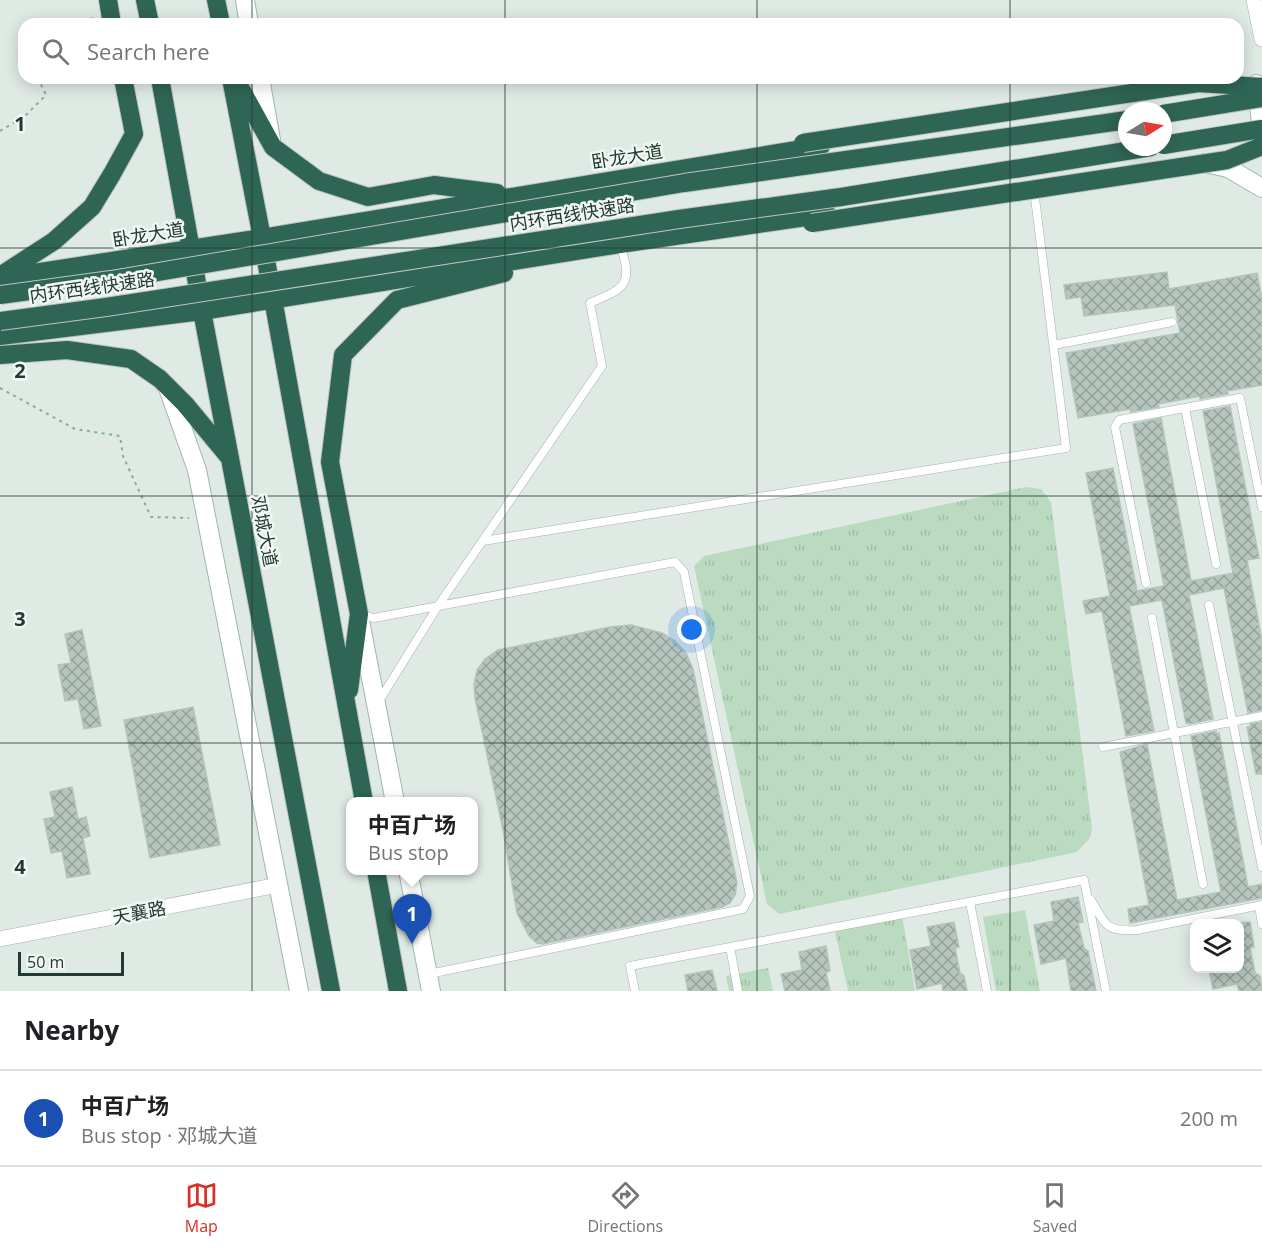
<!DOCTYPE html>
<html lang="en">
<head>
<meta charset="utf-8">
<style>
	:root { --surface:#fff; --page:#f6f6f6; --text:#202124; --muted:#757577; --line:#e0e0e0; --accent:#d93025 }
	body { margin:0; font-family:"Open Sans","Noto Sans SC",sans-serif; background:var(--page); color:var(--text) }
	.controls { position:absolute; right:18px; bottom:18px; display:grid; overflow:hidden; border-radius:12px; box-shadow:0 3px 15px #0003 }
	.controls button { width:54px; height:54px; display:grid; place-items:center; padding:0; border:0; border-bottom:2px solid var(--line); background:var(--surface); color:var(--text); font:30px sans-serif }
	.compass { position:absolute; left:1118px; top:102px; width:54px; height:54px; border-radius:50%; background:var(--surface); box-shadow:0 3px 15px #0003; rotate:79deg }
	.scale { position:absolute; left:18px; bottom:15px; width:106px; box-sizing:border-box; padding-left:6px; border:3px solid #223a31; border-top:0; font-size:16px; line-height:21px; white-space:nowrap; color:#223a31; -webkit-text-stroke:4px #f1f7f3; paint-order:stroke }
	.you { position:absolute; left:692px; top:630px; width:21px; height:21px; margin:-15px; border:4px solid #fff; border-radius:50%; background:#1a73e8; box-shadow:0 0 0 9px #1a73e833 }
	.badge { display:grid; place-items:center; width:39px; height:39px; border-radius:50%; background:var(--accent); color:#fff; font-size:20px; font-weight:700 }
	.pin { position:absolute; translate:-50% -50px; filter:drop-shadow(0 2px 3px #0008) }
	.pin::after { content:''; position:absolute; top:32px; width:21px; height:18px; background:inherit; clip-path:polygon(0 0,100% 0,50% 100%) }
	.popup { position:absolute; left:346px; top:797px; width:132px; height:78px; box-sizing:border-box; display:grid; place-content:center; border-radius:12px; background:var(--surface); filter:drop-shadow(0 2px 4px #0005); font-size:20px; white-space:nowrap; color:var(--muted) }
	.popup b { font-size:22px; color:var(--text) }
	.popup::after { content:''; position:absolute; left:50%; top:100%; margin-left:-12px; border:12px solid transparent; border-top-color:var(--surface) }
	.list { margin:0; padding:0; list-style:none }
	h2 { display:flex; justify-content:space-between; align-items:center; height:78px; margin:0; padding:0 24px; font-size:26px }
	h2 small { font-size:20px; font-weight:400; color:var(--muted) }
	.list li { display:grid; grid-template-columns:39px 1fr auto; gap:18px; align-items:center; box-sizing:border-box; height:96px; padding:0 24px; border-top:2px solid var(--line) }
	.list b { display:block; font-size:22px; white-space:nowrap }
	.list p { margin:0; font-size:20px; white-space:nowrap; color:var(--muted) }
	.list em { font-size:20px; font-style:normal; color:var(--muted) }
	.icon { flex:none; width:33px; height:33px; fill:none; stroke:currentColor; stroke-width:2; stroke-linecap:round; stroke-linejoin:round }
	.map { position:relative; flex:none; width:1262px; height:991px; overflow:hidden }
	.search { position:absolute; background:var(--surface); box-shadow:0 3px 15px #0003; left:18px; right:18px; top:18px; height:66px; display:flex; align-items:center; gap:15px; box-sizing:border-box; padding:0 21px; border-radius:18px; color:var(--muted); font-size:22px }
	.sheet { height:174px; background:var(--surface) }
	nav { display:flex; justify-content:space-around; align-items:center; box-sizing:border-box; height:84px; border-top:2px solid var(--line); background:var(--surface); font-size:16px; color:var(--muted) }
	nav a { display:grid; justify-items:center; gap:3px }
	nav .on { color:var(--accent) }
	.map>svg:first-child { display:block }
	.grass { fill:url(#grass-tufts) }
	.building { fill:url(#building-cross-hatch); stroke:#b3c4bb; stroke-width:1.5 }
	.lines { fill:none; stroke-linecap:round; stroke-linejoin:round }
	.lane-casing { stroke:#a3b2ab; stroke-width:9 }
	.street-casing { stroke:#a3b2ab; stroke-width:16 }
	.secondary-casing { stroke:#a0b6ac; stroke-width:20 }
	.highway-casing { stroke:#bdc4c1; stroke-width:20 }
	.path { stroke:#82ad9b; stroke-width:2; stroke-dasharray:3 4.5; stroke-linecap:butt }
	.lane { stroke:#fff; stroke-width:8 }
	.street { stroke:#fff; stroke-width:15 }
	.secondary { stroke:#fff; stroke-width:18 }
	.highway { stroke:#2f6555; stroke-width:18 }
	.highway-bridge-casing { stroke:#bdc4c1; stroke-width:20; stroke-linecap:butt }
	.highway-bridge { stroke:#2f6555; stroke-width:18 }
	.grid { fill:none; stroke:#223a31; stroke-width:1.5; stroke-opacity:0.55 }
	.labels { text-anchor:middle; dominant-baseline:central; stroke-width:5; stroke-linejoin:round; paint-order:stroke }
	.street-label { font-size:18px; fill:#223a31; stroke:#f1f7f3 }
	.grid-label { font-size:20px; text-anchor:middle; font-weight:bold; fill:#223a31; stroke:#f1f7f3; stroke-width:5; stroke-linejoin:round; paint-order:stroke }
</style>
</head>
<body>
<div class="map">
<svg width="1262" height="991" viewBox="0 0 1262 991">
	<defs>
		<pattern id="grass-tufts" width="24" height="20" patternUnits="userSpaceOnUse" patternTransform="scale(1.5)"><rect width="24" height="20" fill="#badbc0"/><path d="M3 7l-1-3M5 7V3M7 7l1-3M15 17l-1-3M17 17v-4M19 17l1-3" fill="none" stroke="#a0bda5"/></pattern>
		<pattern id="building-cross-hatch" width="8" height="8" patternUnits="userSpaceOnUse" patternTransform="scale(1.5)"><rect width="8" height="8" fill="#b6c5be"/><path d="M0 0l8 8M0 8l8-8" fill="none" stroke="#94a19b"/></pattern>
	</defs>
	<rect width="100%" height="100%" fill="#e0eae5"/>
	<path class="grass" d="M1026,487L1041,489L1051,502L1092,829L1090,838L1077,852L779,914L767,904L694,566L704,556Z
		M1025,910L1040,991H996L983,917Z
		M902,915L915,991H848L834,927Z
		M768,968L773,991H729L726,976Z"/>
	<path class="building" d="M1167,272L1169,289L1257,273L1262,299V385L1227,391L1228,394L1200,399V396L1158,404L1159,407L1131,412L1130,409L1078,418L1066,353L1180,333L1175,305L1084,316L1081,297L1066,299L1064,285Z
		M1230,406L1259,558L1247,560L1262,641V710L1248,713L1224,588L1189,595L1213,719L1189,724L1186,723L1162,600L1129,606L1154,731L1126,736L1102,611L1086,614L1083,601L1110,596L1086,473L1113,468L1137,591L1164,586L1133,424L1161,418L1191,581L1233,573L1203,411Z
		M631,625L662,633L675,641L686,653L693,669L737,883L735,895L730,903L722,907L543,944L537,943L529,936L517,913L503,830L475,698L474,684L477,670L485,659L498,650L610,627Z
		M82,630L101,726L84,729L78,699L65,701L58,665L71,663L65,634Z
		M193,707L220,845L150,858L124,720Z
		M1262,722V774H1256L1247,727H1250V724Z
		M1216,731V734L1219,733L1248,887L1262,884V898L1130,923L1128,909L1149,905L1120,752L1147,744L1177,900L1221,892L1191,736Z
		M72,787L78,819L86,817L90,836L83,838L90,874L67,878L62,851L51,853L44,819L55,817L50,792Z
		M1078,897L1083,922L1078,923L1084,948L1088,951L1096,991H1071L1066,958L1041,964L1034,925L1054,921L1051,902Z
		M954,922L959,947L955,948L960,973L964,976L967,991H943L942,983L917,989L910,950L931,946L927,927Z
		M1250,922L1254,947L1250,948L1255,973L1260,976L1262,991H1239L1237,984L1213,989L1209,969H1239V923Z
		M826,946L830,971L826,972L830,991H785L781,974L802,970L799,952Z
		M712,970L717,991H688L685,975Z"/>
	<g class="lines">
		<g class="lane-casing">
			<path id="lane" d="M1054,345L1172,322
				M1185,408L1216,564
				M483,541L1066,448L1034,190
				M1146,583L1115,427L1119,420L1240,398L1262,507
				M1209,605L1262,867
				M359,614L374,618L675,562L684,572L750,896L743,909L429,974
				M1152,618L1203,884
				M379,701L438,606L602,366L590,303C625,288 634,285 620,245
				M1103,747L1262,716
				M1091,900C1106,925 1105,932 1137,930L1262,905
				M970,902L987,991
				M1259,906L1262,924
				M730,947L738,991
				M635,991L630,966L1084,880L1106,991"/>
		</g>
		<g class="street-casing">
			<path id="street" d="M1254,0L1262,39
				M0,939L278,885"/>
		</g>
		<g class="secondary-casing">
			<path id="secondary" d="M245,0L249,24
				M260,78L271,140
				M1256,84L1262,129
				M1205,163L1228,168L1262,188
				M168,388L197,470L299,991
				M360,621L395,802
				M408,870L431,991"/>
		</g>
		<g class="highway-casing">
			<path id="highway" d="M108,0L112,24
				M145,0L150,24
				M216,0L221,24
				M160,78L202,311L331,991
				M231,78L262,238L364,802
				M237,82L273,147L319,181L368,197L434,185L497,193
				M3,274L54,241L92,207L112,174L134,134L123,78
				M0,278L262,238L821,146
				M0,336L202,311L620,244L827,214
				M0,355L67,350L131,359L160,379L185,404L229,457
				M349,690L359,614L330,462L343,355L397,300L504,273
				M376,870L398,991"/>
		</g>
		<path class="path" d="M76,24L96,17
			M0,131L25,116L46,95L38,78
			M0,388L75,429L120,436L123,456L151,517L189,518"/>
		<use href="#lane" class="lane"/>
		<use href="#street" class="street"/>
		<use href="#secondary" class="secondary"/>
		<use href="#highway" class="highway"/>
		<g class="highway-bridge-casing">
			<path id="highway-bridge" d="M1163,114L1262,98
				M803,143L1198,83L1262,87
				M1163,145L1262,129
				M812,223L1227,160L1262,146
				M0,295L111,280L684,183L1127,120
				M0,321L106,307L679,219L841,197L1151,147"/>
		</g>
		<use href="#highway-bridge" class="highway-bridge"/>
	</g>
	<path class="grid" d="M252,0V24M505,0V24M757,0V24M1010,0V24M252,78V991M505,78V991M757,78V991M1010,78V991M0,248H1262M0,496H1262M0,743H1262"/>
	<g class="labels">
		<g class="street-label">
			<text transform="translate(627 156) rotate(-9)">卧龙大道</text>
			<text transform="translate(572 214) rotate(-9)">内环西线快速路</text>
			<text transform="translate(148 234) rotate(-9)">卧龙大道</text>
			<text transform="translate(92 287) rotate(-8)">内环西线快速路</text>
			<text transform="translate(265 531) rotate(79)">邓城大道</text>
			<text transform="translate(139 912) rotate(-11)">天襄路</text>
		</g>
	</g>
	<g class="grid-label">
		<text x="20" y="131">1</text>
		<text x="20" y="378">2</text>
		<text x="20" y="626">3</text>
		<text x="20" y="874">4</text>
	</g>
</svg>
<div class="controls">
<button><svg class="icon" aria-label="layers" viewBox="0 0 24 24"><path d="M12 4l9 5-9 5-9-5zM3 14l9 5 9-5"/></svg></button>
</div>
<svg class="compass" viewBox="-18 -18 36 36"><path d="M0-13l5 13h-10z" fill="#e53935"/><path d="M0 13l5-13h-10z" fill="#757577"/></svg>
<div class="scale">50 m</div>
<div class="you"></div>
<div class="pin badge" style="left:412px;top:944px;background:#1a4fb4">1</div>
<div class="popup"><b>中百广场</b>Bus stop</div>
<div class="search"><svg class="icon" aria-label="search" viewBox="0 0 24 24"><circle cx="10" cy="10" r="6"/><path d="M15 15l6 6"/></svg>Search here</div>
</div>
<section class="sheet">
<h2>Nearby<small></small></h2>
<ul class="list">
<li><span class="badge" style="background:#1a4fb4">1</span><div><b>中百广场</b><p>Bus stop · 邓城大道</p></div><em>200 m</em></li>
</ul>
</section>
<nav>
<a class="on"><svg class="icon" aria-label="map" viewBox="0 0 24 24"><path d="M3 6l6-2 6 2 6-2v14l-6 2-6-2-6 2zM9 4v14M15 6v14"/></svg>Map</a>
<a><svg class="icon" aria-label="directions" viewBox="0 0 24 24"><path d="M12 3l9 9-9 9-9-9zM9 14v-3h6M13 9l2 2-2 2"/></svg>Directions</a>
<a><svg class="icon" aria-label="saved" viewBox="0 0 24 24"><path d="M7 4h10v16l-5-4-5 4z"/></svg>Saved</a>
</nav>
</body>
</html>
